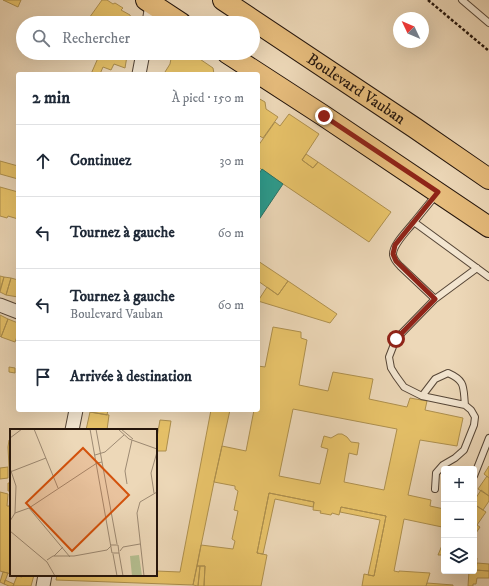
<!DOCTYPE html>
<html lang="fr">
<head>
<meta charset="utf-8">
<style>
	:root { --surface:#fff; --page:#f6f6f7; --text:#1f2937; --muted:#747a83; --line:#e0e1e3 }
	body { margin:0; font-family:"IM FELL DW Pica",serif; background:var(--page); color:var(--text) }
	.controls { position:absolute; right:12px; bottom:12px; display:grid; overflow:hidden; border-radius:4px; box-shadow:0 4px 16px #0002 }
	.controls button { width:36px; height:36px; display:grid; place-items:center; padding:0; border:0; border-bottom:1px solid var(--line); background:var(--surface); color:var(--text); font:20px sans-serif }
	.compass { position:absolute; left:393px; top:12px; width:36px; height:36px; border-radius:50%; background:var(--surface); box-shadow:0 4px 16px #0002; rotate:314deg }
	.stop { position:absolute; width:12px; height:12px; margin:-9px; border:3px solid #8f2418; border-radius:50%; background:#fff }
	.stop.end { background:#8f2418; border-color:#fff; box-shadow:0 1px 4px #0008 }
	.list { margin:0; padding:0; list-style:none }
	h2 { display:flex; justify-content:space-between; align-items:center; height:52px; margin:0; padding:0 16px; font-size:17px }
	h2 small { font-size:13px; font-weight:400; color:var(--muted) }
	.list li { display:grid; grid-template-columns:26px 1fr auto; gap:12px; align-items:center; box-sizing:border-box; height:72px; padding:0 16px; border-top:1px solid var(--line) }
	.list b { display:block; font-size:15px; white-space:nowrap }
	.list p { margin:0; font-size:13px; white-space:nowrap; color:var(--muted) }
	.list em { font-size:13px; font-style:normal; color:var(--muted) }
	.icon { flex:none; width:22px; height:22px; fill:none; stroke:currentColor; stroke-width:2; stroke-linecap:round; stroke-linejoin:round }
	.map { position:relative; flex:none; width:489px; height:586px; overflow:hidden }
	.search { position:absolute; background:var(--surface); box-shadow:0 4px 16px #0002; left:16px; top:16px; width:244px; height:44px; display:flex; align-items:center; gap:10px; box-sizing:border-box; padding:0 14px; border-radius:22px; color:var(--muted); font-size:15px }
	.panel { position:absolute; background:var(--surface); box-shadow:0 4px 16px #0002; left:16px; top:72px; width:244px; height:340px; border-radius:4px }
	.map>svg:first-child { display:block }
	.homes { fill:#e9c46a; stroke:#ae904e; fill-rule:evenodd }
	.schools { fill:#2a9d8f; stroke:#287468 }
	.lines { fill:none; stroke-linecap:round; stroke-linejoin:round }
	.service-casing { stroke:#564637; stroke-width:8 }
	.minor-casing { stroke:#564637; stroke-width:15 }
	.primary-casing { stroke:#24150c; stroke-width:22 }
	.path { stroke:#24150c; stroke-width:2.5; stroke-dasharray:3 2; stroke-linecap:butt }
	.service { stroke:#f3e6d1; stroke-width:6 }
	.minor { stroke:#f3e6d1; stroke-width:13 }
	.primary { stroke:#e6bc7c; stroke-width:20 }
	.route { stroke:#8f2418; stroke-width:5 }
	.labels { text-anchor:middle; dominant-baseline:central; stroke-width:4; stroke-linejoin:round; paint-order:stroke }
	.street-label { font-size:16px; fill:#24150c; stroke:#f3e6d1 }
	.inset-road { fill:none; stroke:#9d8a73; stroke-width:1 }
	.view { fill:#d4520c; fill-opacity:0.15; stroke:#d4520c; stroke-width:2 }
	.inset-edge { fill:none; stroke:#24150c; stroke-width:2 }
</style>
</head>
<body>
<div class="map">
<svg width="489" height="586" viewBox="0 0 489 586">
	<rect width="100%" height="100%" fill="#edd8b8"/>
	<filter id="stains"><feTurbulence type="fractalNoise" baseFrequency=".005" numOctaves="4"/><feColorMatrix values="0 0 0 0 .2 0 0 0 0 .09 0 0 0 0 .02 0 0 0 .5 -.17"/></filter>
	<radialGradient id="worn" r=".72"><stop offset=".6" stop-color="#630" stop-opacity="0"/><stop offset="1" stop-color="#630" stop-opacity=".3"/></radialGradient>
	<path class="homes" d="M3,0H21L18,7Z
		M102,0H107L113,4L115,3L123,8L121,10L130,15L131,18L130,23H88L87,21Z
		M57,18L67,22L66,23H55Z
		M98,53H121L127,56L125,68L114,64L111,70L103,67L100,74H91L98,58L96,57Z
		M172,53H182L184,54L191,53L213,68L214,74H167L165,72L170,64Z
		M258,98L265,102L266,109L278,117L263,138L258,135Z
		M289,114L319,134L302,160L313,168L318,162L391,212L369,242L258,167V146L275,122L280,126Z
		M306,154L318,162L313,168L302,160Z
		M0,161L18,166V179L0,174Z
		M0,187L18,192V219L8,216L7,218L0,216Z
		M258,261L288,281L278,295L258,281Z
		M0,276L4,277L0,290Z
		M4,277L11,278L6,295L0,292Z
		M11,278L18,280V297L6,295Z
		M288,281L337,314L330,323L258,301L267,287L278,295Z
		M0,315L8,319L1,337L0,336Z
		M8,319L18,323V334L15,342L1,337Z
		M273,327L301,332V338L307,340L299,385L328,391L333,372L373,379L369,399L407,407L410,398L427,401L425,410L463,418L457,446L420,440L408,495L431,500L430,506L444,509V515L442,527L404,519L394,571L399,572V571L430,573L426,586H362L364,574L374,576L386,516L341,507L339,515L332,513L331,515L320,513L321,511L313,510L314,502L269,493L257,553L267,555L261,586H204L205,566H197L201,545L233,549L235,541L232,539L238,511L234,510L238,491L235,489V486L214,482L222,446L246,451L254,410H258V366L265,367ZM293,409L397,429L384,490L344,482L349,453L357,455L359,443L351,442L347,437L342,434H338L331,438L324,436L321,447L328,449L320,484L279,476Z
		M9,367L15,368V373L9,372Z
		M90,410H108L107,415L90,412Z
		M211,410H230L214,482L193,585L56,580L57,575H156V571L180,572Z
		M90,412L109,415L107,430H86Z
		M160,420L171,421L166,451H156V443Z
		M9,440H11V467H9L8,447Z
		M489,466V478L484,474Z
		M8,467V478L0,479V468Z
		M487,476L489,478V496L478,489Z
		M8,483H11V491H8Z
		M481,490L489,496V501L483,510L474,504V501Z
		M0,492L8,494L7,506H11V574L0,571Z
		M269,493L314,502L313,507L275,499L263,554L257,553Z
		M475,505L486,512L477,525L474,523V507Z
		M341,507L386,516L374,576L368,575L380,520L340,512Z
		M474,523L480,527L474,536Z
		M443,543H444V555H438Z
		M474,557L477,558L476,570H474Z
		M477,563L489,564V571L476,570Z
		M197,566H200L198,586L193,585Z
		M200,566H205L204,586H198Z
		M474,570L489,571V578H477L476,584H473V586H468L469,571H474Z
		M3,572L8,573L4,584L0,582Z
		M22,575H34L31,586H13L17,576L22,577Z
		M5,580L14,584L13,586H9L4,584Z
		M427,583L453,585V586H426Z"/>
	<path class="schools" d="M262,169L283,184L258,221V175Z"/>
	<g class="lines">
		<g class="service-casing">
			<path id="service" d="M462,0L489,23
				M414,222L436,195
				M477,268L435,299L400,266C397,263 394,260 393,255C392,245 408,230 414,222L489,277
				M435,299L396,339L389,357L391,368L396,376L404,387L422,396L465,405L471,410L475,417L474,425L464,450L455,458L443,465L436,473L435,489
				M422,396L435,379L448,373C466,381 463,387 465,405
				M474,476L489,438"/>
		</g>
		<g class="minor-casing">
			<path id="minor" d="M149,23L152,4L155,0
				M139,74L143,53
				M0,305L18,312
				M72,430L76,410
				M43,586L45,575"/>
		</g>
		<g class="primary-casing">
			<g id="primary">
				<path d="M146,0L181,23"/>
				<path id="s1" d="M223,0L415,128L489,179"/>
				<path d="M227,53L324,116L489,227"/>
			</g>
		</g>
		<path class="path" d="M428,0L489,51"/>
		<use href="#service" class="service"/>
		<use href="#minor" class="minor"/>
		<use href="#primary" class="primary"/>
	</g>
	<g class="lines">
		<path class="route" d="M324,116L438,192L395,245L393,254L396,261L435,299L396,339"/>
	</g>
	<g class="labels">
		<g class="street-label">
			<text stroke="none"><textPath href="#s1" startOffset="160">Boulevard Vauban</textPath></text>
		</g>
	</g>
	<g transform="translate(10 429)">
		<rect width="147" height="147" fill="#edd8b8"/>
		<path d="M129,126L132,147H122L120,127Z" fill="#b5bf91"/>
		<path class="inset-road" d="M24,0L48,59M80,0L102,124H109L108,116H101M86,0L107,115M108,0L119,10L147,20M111,0L123,10M0,9L12,0M85,26L95,23L114,6M0,39L6,57L5,84L0,92M0,43L36,29M117,55L115,42L122,11M144,64L141,44L147,23M19,79L60,128M5,84L19,79L87,34L92,33M0,102L37,133L45,147M110,122L113,118L130,115M109,124L113,147M103,125L107,147M44,127L53,118M37,131L43,127H64L97,121L101,117M134,147L127,84L130,73L147,63"/>
		<path class="view" d="M73,19L119,66L62,122L16,74Z"/>
		<rect width="147" height="147" class="inset-edge"/>
	</g>
	<rect width="100%" height="100%" filter="url(#stains)"/>
	<rect width="100%" height="100%" fill="url(#worn)"/>
</svg>
<div class="controls">
<button>+</button>
<button>−</button>
<button><svg class="icon" aria-label="layers" viewBox="0 0 24 24"><path d="M12 4l9 5-9 5-9-5zM3 14l9 5 9-5"/></svg></button>
</div>
<svg class="compass" viewBox="-18 -18 36 36"><path d="M0-13l5 13h-10z" fill="#e53935"/><path d="M0 13l5-13h-10z" fill="#747a83"/></svg>
<div class="stop" style="left:396px;top:339px"></div>
<div class="stop end" style="left:324px;top:116px"></div>
<div class="search"><svg class="icon" aria-label="search" viewBox="0 0 24 24"><circle cx="10" cy="10" r="6"/><path d="M15 15l6 6"/></svg>Rechercher</div>
<section class="panel">
<h2>2 min<small>À pied · 150 m</small></h2>
<ul class="list">
<li><svg class="icon" aria-label="ahead" viewBox="0 0 24 24"><path d="M12 20V5M6 11l6-6 6 6"/></svg><div><b>Continuez</b></div><em>30 m</em></li>
<li><svg class="icon" aria-label="left" viewBox="0 0 24 24"><path d="M17 20v-9H6M10 6l-5 5 5 5"/></svg><div><b>Tournez à gauche</b></div><em>60 m</em></li>
<li><svg class="icon" aria-label="left" viewBox="0 0 24 24"><path d="M17 20v-9H6M10 6l-5 5 5 5"/></svg><div><b>Tournez à gauche</b><p>Boulevard Vauban</p></div><em>60 m</em></li>
<li><svg class="icon" aria-label="arrive" viewBox="0 0 24 24"><path d="M6 21V4h12l-3 4 3 4H6"/></svg><div><b>Arrivée à destination</b></div></li>
</ul>
</section>
</div>
</body>
</html>
